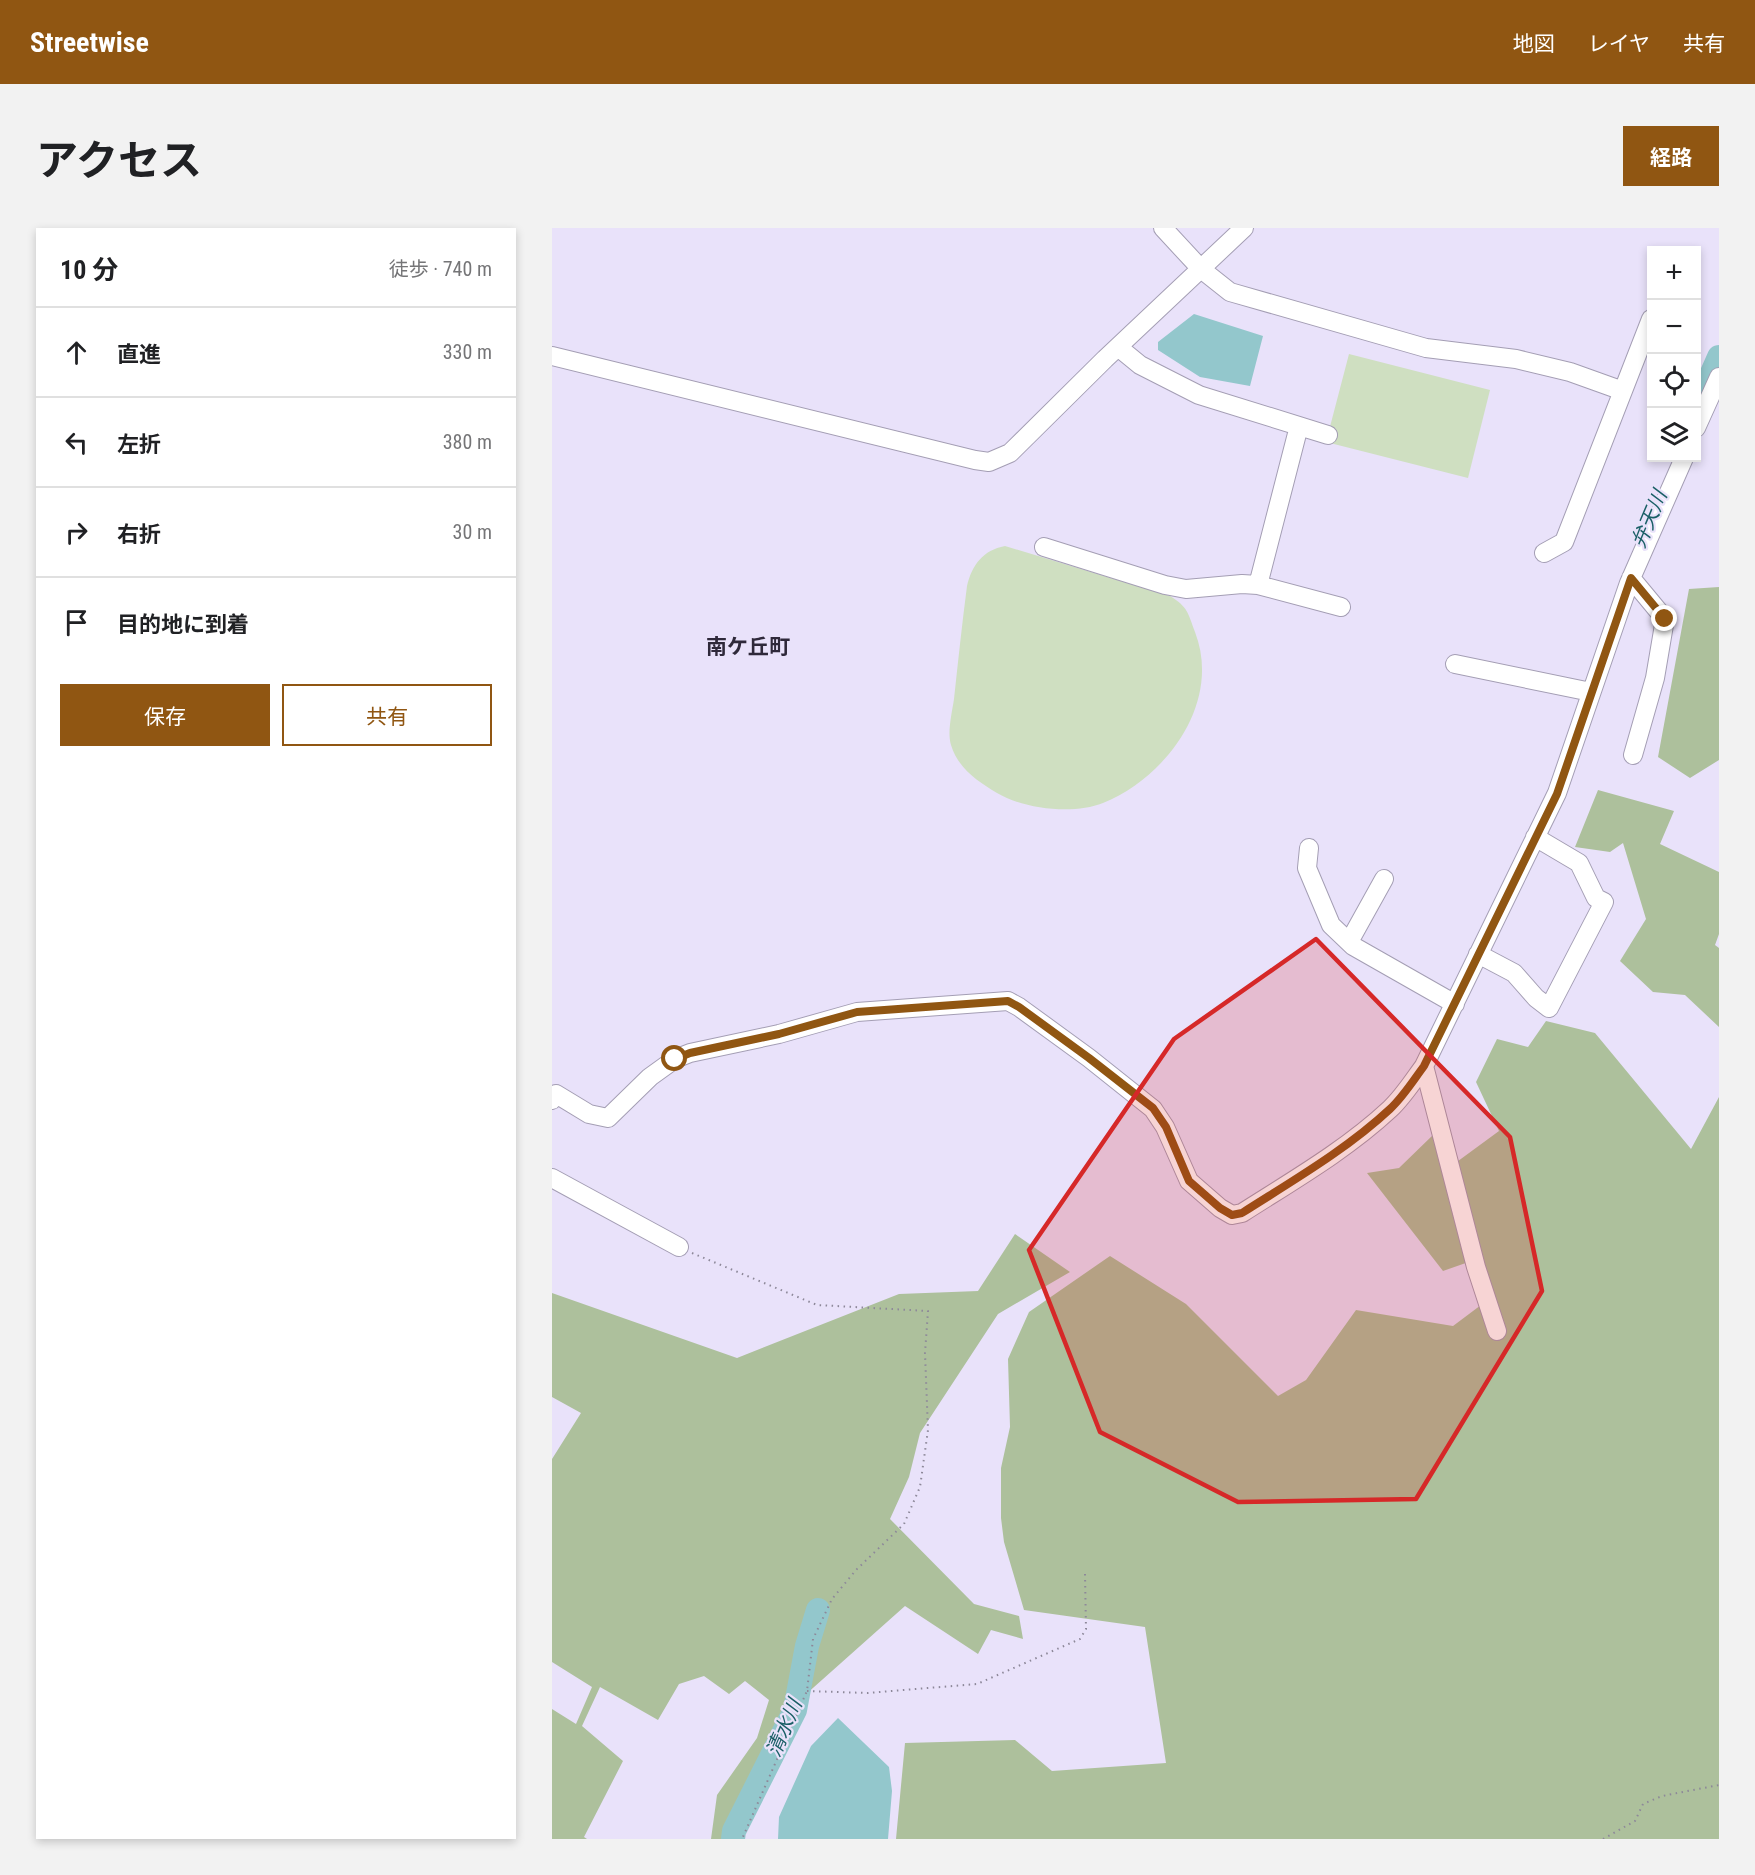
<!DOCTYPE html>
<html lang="ja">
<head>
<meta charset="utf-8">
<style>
	:root { --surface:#fff; --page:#f2f2f2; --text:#202124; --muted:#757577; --line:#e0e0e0; --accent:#905612 }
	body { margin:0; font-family:"Roboto Condensed","Noto Sans JP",sans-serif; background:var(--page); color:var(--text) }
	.controls { position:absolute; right:18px; top:18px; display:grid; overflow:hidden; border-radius:0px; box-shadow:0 3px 9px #0003 }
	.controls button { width:54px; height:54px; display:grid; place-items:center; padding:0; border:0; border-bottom:2px solid var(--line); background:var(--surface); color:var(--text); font:30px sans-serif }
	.stop { position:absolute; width:18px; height:18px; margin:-14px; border:4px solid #905612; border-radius:50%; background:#fff }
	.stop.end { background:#905612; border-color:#fff; box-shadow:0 2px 6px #0008 }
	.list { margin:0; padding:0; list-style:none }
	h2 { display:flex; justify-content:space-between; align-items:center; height:78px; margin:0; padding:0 24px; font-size:26px }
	h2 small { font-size:20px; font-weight:400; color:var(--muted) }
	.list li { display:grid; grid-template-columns:39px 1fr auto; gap:18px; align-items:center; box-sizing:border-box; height:90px; padding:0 24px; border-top:2px solid var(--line) }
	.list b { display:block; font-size:22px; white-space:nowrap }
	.list em { font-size:20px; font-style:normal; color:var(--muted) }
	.actions { display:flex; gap:12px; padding:18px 24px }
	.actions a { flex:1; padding:14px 0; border:2px solid var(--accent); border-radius:0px; text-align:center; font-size:21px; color:var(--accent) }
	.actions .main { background:var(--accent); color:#fff }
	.icon { flex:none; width:33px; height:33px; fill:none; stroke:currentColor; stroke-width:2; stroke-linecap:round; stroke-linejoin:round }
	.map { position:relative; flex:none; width:1167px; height:1611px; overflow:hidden; border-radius:0px }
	header { display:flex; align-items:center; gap:36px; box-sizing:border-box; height:84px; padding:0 30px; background:var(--accent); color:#fff }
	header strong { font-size:28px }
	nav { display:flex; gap:33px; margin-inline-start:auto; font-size:21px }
	.intro { display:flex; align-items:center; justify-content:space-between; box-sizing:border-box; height:144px; padding:0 36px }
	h1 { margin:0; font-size:42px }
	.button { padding:15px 27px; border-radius:0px; background:var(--accent); color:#fff; font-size:21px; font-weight:700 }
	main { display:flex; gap:36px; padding:0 36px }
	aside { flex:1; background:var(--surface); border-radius:0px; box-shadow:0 3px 9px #0003 }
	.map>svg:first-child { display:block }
	.green { fill:#cfdfc1 }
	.forest { fill:#adc09c }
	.water { fill:#93c7cc }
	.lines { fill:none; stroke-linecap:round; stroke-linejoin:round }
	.river { stroke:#93c7cc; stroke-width:24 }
	.minor-casing { stroke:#a49eb4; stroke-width:20 }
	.path { stroke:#8d8899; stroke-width:2; stroke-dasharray:1.5 4.5; stroke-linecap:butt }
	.minor { stroke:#fff; stroke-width:18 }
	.route { stroke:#905612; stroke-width:8 }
	.marked { fill:#d62828; fill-opacity:0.2; stroke:#d62828; stroke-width:4.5; stroke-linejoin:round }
	.labels { text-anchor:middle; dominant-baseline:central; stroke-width:4.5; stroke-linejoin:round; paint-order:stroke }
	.water-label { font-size:20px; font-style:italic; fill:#1a5f66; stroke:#e9e2fa }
	.quarter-label { font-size:21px; font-weight:bold; fill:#2f293a; stroke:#e9e2fa }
</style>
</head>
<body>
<header>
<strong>Streetwise</strong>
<nav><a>地図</a><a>レイヤ</a><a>共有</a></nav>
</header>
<div class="intro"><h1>アクセス</h1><a class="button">経路</a></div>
<main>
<aside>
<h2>10 分<small>徒歩 · 740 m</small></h2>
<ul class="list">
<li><svg class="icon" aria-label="ahead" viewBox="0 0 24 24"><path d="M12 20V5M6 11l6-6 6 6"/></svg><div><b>直進</b></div><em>330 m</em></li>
<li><svg class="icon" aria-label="left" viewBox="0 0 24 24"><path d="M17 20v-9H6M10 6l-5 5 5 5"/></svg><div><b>左折</b></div><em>380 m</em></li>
<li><svg class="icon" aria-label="right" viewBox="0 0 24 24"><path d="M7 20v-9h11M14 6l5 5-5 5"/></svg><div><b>右折</b></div><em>30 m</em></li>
<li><svg class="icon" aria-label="arrive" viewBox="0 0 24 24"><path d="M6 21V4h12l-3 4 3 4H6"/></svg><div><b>目的地に到着</b></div></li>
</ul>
<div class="actions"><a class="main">保存</a><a>共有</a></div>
</aside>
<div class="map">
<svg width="1167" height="1611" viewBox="0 0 1167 1611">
	<rect width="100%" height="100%" fill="#e9e2fa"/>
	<path class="green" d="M797,126L938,162L916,250L774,214Z
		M453,318L618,368C636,379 636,385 643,404C670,474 615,549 551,575C521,587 472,581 445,565C425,553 406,540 399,517C395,504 400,485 402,471C406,434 410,396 415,358C420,337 431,322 453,318Z"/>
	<path class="forest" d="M1167,359V532L1138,550L1106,529L1137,361Z
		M1046,562L1122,583L1108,616L1167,644V706L1163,717L1167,720V799L1133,767L1101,764L1068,733L1094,691L1071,615L1058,624L1023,619Z
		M994,793L1043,805L1139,921L1167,869V1611H344L353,1515L463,1512L500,1543L614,1535L593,1399L472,1382L452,1314L449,1290V1240L458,1199L456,1131L477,1084L558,1028L634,1076L726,1168L754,1152L804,1082L901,1098L941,1068L928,1030L891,1043L815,945L847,940L882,906L902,936L947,903L924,854L945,811L976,819Z
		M463,1006L518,1044L446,1086L368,1205L357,1249L338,1291L422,1376L467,1388L471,1411L439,1402L426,1426L353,1378L225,1492L175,1599L173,1611H159L165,1567L205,1510L217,1472L193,1453L177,1466L152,1448L127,1456L106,1492L48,1459L30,1498L71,1533L32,1609L35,1611H0V1481L24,1496L40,1459L0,1434V1231L29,1185L0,1169V1065L185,1130L347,1066L426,1063Z"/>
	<path class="water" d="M642,86L711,108L698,158L648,149L606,122V114Z
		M286,1490L337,1539L340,1563L336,1611H226L227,1589L259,1518Z"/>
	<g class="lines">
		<path class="river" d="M1148,172L1167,129
			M181,1611L182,1603L243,1482L255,1418L266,1382"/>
		<g class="minor-casing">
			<path id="minor" d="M611,0L649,41L678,64L874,120L964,131L1018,144L1071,163
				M566,119L588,137L647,167L776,207
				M0,128L423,232L437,234L458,225L553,131L692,0
				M1144,200L1167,149
				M492,319L613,357L634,361L690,356L706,357L789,379
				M992,325L1012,314L1099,91
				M1079,350L1113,391L1103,450L1081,527
				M706,357L747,198
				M903,436L1039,464
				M757,620L755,640L779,697L801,718L903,776
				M797,714L832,651
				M926,726L962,745L984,770L997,780L1052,674L1044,670L1027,635L983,609
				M872,838L924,1039L945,1103
				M0,872L4,866L37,886L56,890L98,849L123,831L138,825L227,806L305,784L456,773L467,779L537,830L601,881L613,899L637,953L668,980L680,987L690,985C740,953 794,922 838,881C851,869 861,853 872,838L1005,565L1077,355L1132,230
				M0,950L127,1019"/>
		</g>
		<path class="path" d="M140,1025L265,1077L376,1083L373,1125L376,1202L368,1259L352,1296L304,1342L280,1371L261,1411L255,1463L190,1611
			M255,1463L315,1465L425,1456L528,1411L534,1401L533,1346
			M1051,1611L1083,1593L1091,1576L1110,1568L1167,1557"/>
		<use href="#minor" class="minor"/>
	</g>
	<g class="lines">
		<path class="route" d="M123,831L138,825L227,806L305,784L456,773L467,779L537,830L601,880L614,899L637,953L668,980L680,987L690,985C740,953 794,922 838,881C851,869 861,853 872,838L1005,566L1079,350L1113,391"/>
	</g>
	<path class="marked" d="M764,711L958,909L990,1063L864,1271L686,1274L548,1204L477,1022L622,811Z"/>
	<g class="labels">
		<g class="water-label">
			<text transform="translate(1097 291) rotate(-67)">弁天川</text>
			<text transform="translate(232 1500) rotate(-67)">清水川</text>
		</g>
		<g class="quarter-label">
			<text x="196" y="419">南ケ丘町</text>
		</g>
	</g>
</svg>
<div class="controls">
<button>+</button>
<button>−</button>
<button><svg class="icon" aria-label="locate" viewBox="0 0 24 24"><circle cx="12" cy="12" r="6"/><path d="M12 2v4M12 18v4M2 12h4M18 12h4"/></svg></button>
<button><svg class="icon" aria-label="layers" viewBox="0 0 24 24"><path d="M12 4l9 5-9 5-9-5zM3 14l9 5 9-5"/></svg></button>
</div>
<div class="stop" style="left:123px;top:831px"></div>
<div class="stop end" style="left:1113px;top:391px"></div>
</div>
</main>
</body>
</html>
